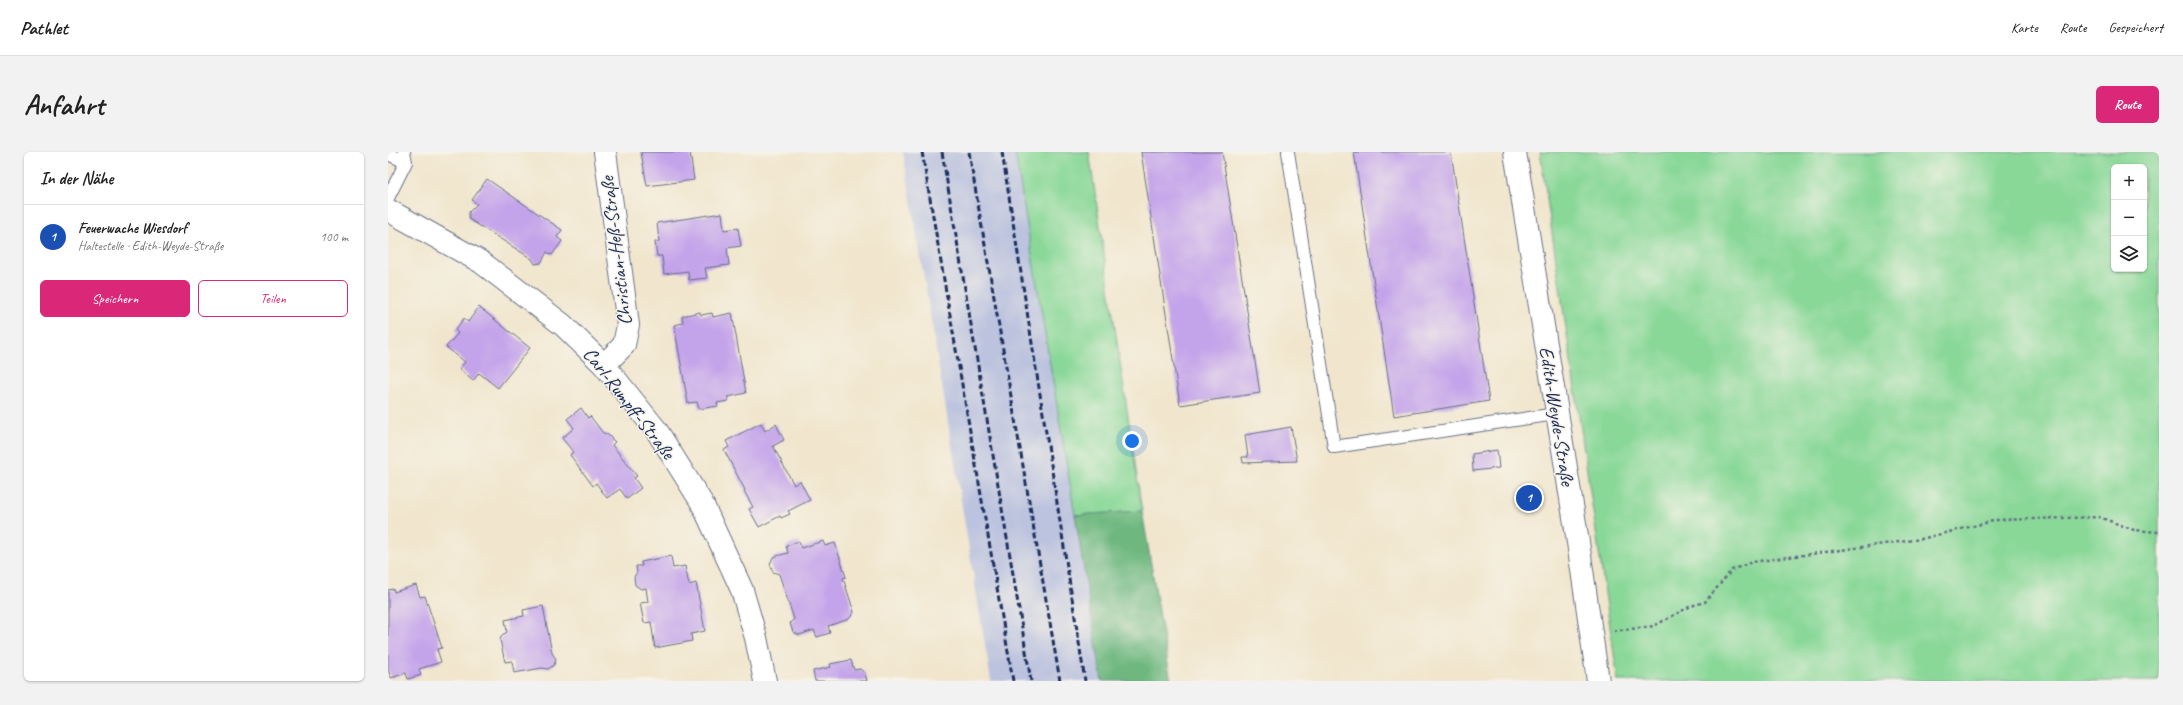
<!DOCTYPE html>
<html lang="de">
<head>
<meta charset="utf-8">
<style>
	:root { --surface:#fff; --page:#f2f2f2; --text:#222; --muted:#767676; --line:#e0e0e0; --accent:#db2777 }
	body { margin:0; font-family:Caveat,sans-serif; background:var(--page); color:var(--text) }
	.controls { position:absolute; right:12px; top:12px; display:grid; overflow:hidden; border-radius:6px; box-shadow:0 1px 3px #0004 }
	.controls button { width:36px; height:36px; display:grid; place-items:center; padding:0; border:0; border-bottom:1px solid var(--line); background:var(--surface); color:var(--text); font:20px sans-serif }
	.you { position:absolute; left:744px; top:289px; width:14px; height:14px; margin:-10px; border:3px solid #fff; border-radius:50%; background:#1a73e8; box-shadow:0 0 0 6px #1a73e833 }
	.badge { display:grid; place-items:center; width:26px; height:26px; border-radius:50%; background:var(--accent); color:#fff; font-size:13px; font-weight:700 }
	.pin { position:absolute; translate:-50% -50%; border:2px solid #fff; box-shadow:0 1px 4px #0006 }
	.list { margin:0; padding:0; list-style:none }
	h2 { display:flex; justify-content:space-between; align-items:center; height:52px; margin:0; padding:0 16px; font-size:17px }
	h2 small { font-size:13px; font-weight:400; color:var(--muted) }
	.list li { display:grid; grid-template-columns:26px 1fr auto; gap:12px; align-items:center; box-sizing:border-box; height:64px; padding:0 16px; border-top:1px solid var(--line) }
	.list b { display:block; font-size:15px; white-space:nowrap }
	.list p { margin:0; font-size:13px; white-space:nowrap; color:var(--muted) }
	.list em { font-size:13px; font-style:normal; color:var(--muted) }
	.actions { display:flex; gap:8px; padding:12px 16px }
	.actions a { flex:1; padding:9px 0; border:1px solid var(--accent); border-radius:6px; text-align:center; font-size:14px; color:var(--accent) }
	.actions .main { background:var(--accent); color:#fff }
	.icon { flex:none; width:22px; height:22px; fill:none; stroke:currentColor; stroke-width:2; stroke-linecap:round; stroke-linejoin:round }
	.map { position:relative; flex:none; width:1771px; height:529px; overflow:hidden; border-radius:6px }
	header { display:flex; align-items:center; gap:24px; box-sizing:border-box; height:56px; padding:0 20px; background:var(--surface); border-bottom:1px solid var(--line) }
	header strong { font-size:19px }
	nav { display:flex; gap:22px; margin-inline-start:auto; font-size:14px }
	.intro { display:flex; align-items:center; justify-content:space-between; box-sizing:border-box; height:96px; padding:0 24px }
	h1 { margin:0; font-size:28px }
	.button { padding:10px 18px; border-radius:6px; background:var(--accent); color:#fff; font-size:14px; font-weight:700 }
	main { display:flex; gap:24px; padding:0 24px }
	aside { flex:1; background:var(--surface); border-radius:6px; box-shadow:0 1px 3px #0004 }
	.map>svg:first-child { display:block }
	.industrial { fill:#bcc3de }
	.green { fill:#89d898; stroke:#52847b; fill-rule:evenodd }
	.forest { fill:#6eb880; stroke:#44746f }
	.building { fill:#c3a3ea }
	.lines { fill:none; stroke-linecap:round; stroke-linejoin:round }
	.service-casing { stroke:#666f85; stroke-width:14 }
	.minor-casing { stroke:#666f85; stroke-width:24 }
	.tertiary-casing { stroke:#666f85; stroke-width:24 }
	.path { stroke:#666f85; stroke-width:2.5; stroke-dasharray:3 3; stroke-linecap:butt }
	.service { stroke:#fff; stroke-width:12 }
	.minor { stroke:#fff; stroke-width:22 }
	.tertiary { stroke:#fff; stroke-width:22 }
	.rail { stroke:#1b2f5e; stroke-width:3; stroke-dasharray:6 3; stroke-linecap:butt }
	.labels { text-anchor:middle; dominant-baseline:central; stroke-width:3; stroke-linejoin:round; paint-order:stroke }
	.street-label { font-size:20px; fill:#1b2f5e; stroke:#f7f3e8 }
</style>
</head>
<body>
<header>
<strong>Pathlet</strong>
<nav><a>Karte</a><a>Route</a><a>Gespeichert</a></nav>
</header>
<div class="intro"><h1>Anfahrt</h1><a class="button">Route</a></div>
<main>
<aside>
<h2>In der Nähe<small></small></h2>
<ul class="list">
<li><span class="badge" style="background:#1a4fb4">1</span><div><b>Feuerwache Wiesdorf</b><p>Haltestelle · Edith-Weyde-Straße</p></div><em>100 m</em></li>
</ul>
<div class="actions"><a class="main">Speichern</a><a>Teilen</a></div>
</aside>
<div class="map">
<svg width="1771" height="529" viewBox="0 0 1771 529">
	<rect width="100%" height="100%" fill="#f7f3e8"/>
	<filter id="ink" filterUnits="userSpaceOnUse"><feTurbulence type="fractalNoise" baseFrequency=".025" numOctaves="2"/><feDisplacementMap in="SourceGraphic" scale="8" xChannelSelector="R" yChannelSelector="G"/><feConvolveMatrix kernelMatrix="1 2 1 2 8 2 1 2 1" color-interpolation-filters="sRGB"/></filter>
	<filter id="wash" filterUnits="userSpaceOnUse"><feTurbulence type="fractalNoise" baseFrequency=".012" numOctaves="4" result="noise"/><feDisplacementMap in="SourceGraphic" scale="16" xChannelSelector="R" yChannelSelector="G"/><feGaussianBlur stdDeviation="0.9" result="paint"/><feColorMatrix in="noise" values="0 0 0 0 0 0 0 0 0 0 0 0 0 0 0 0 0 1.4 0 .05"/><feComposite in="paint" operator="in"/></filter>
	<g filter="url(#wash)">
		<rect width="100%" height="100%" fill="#f1e6cd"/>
		<path class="industrial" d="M515,0H627L714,529H603Z"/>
		<path class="green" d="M627,0H701L754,359L687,363Z
			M1152,0H1771V529H1230ZM1726,15H1756V117H1726Z"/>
		<path class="forest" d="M754,359L783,529H714L687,363Z"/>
		<g id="blocks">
			<path class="building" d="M253,0H302L306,28L259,34Z
				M753,0H834L872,241L792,253Z
				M966,0H1063L1101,249L1006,264Z
				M99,27L174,78L169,85L174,89L164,103L159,100L153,111L147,112L144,107L81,67V60L89,52L84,48Z
				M334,61L336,78L350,76L353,94L339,96L341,113L317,116L319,126L301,128L300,119L276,122L274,104H269L267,90L271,89L269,71Z
				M91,155L142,196L110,236L91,221L85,229L71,217L77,210L58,195L70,181L67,178L76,166L80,170Z
				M312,160L313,163L324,161L325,165L344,161L358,241L340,245V249L329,251L330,254L311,257L309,250L300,251L286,173L295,171L294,164Z
				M193,256L200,266L202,264L215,281L219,282L227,290L224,293L249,324L246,326L253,336L239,347L232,337L219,346L208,331L205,334L182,303L185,300L174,286L186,276L179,267Z
				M373,271L377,279L388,272L396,288L385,294L406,333L412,329L422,348L400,359L402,362L393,366L392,364L371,375L361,357L365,355L356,339L357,338L336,298L341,295L338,289Z
				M903,275L909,309L855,311L854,305H860L857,283Z
				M1109,298L1111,316L1085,319L1084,302Z
				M411,389L413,396L435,389L437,394L447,391L458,425L455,426L466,460L461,467L440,474L442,481L429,485L426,478L411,483L405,480L402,471L406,467L391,422L385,420L382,412L385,405L400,401L398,394Z
				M283,404L285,416L297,414L301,433L308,431L317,479L303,482L304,489L267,496L263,470L256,471L252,451L260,450L258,436L253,437L247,433L246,425L249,420L248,414H254L253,410Z
				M28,433L32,445L37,444L54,496L49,497L53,510L31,517L33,523L20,527L18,521L3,526L0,517V438L5,437L6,440Z
				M155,454L164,501L168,507L166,513L160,517L154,516L126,521L124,509L117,510L112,488L114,483L119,480L117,468L136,464L135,458Z
				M463,508L466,518L472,517L477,521L479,529H427L425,519L443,515L442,512Z"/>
		</g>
	</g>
	<g filter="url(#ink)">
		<use href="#blocks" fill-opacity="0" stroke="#666f85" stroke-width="1"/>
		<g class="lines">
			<g class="service-casing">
				<path id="service" d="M900,0L946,295L1168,262
					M0,2L18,10
					M0,46L18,10L16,0"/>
			</g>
			<g class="minor-casing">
				<path id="minor" d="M0,58L93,110L175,173L216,213L269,279L314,351L354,438L368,486L377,529
					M216,213L236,193L240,173L217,0"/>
			</g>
			<g class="tertiary-casing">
				<path id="tertiary" d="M1127,0L1190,390L1210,529"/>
			</g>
			<path class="path" d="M1226,479L1266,474L1303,454L1317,450L1344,418L1364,410L1533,387L1609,368L1711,365L1746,378L1771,380"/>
			<use href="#service" class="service"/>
			<use href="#minor" class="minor"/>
			<use href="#tertiary" class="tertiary"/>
			<path class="rail" d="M534,0L625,529
				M554,0L643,529
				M581,0L672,529
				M614,0L697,529"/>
		</g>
	</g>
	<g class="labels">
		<g class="street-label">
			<text transform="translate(228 99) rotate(-97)">Christian-Heß-Straße</text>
			<text transform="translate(241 251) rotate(52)">Carl-Rumpff-Straße</text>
			<text transform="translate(1169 264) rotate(81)">Edith-Weyde-Straße</text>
		</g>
	</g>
</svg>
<div class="controls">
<button>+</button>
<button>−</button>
<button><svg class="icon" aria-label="layers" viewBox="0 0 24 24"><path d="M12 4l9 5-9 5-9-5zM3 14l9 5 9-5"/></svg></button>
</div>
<div class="you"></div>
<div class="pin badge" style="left:1141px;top:346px;background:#1a4fb4">1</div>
</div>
</main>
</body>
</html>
